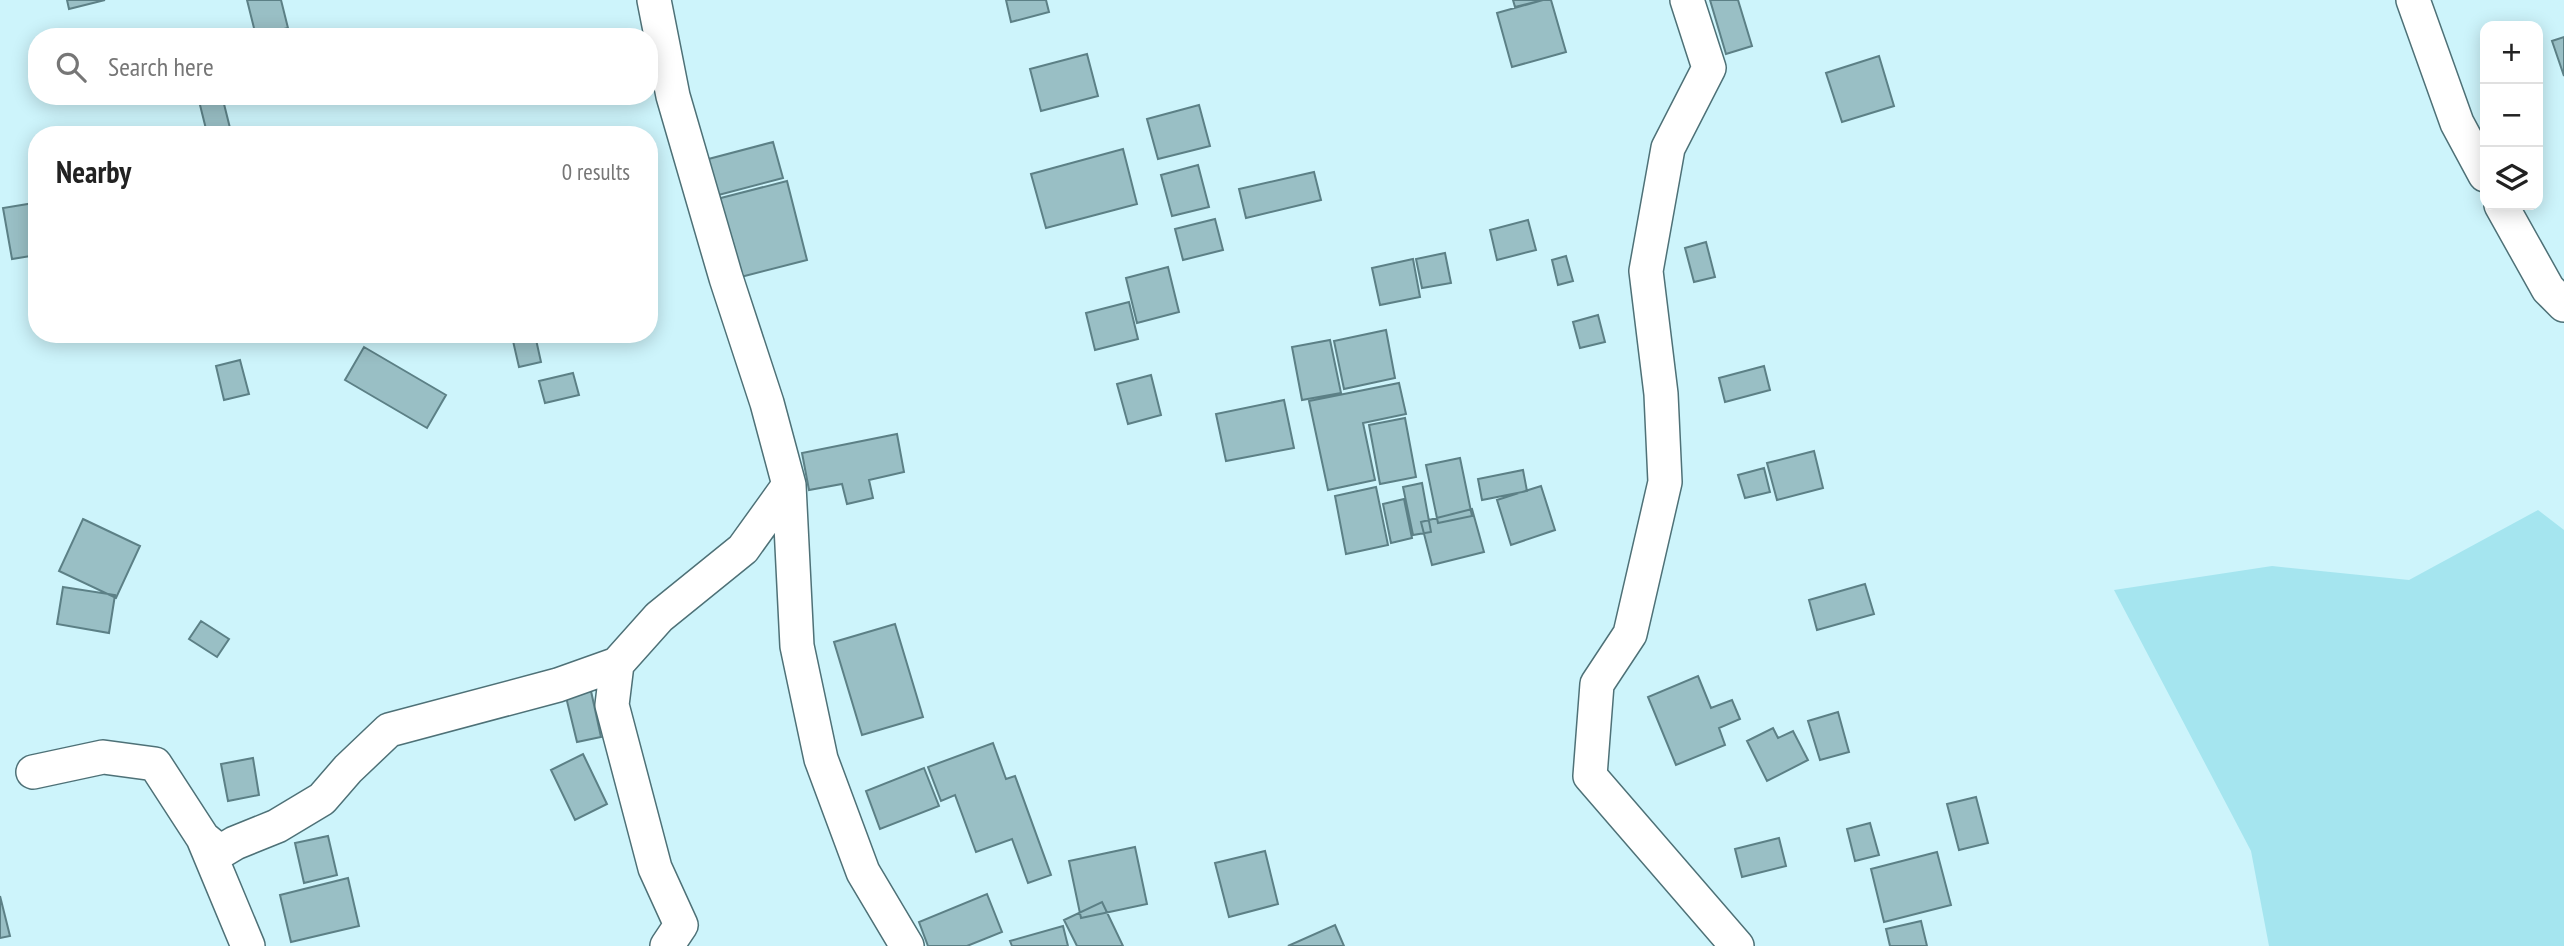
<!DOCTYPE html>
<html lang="en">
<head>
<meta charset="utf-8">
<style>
	:root { --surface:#fff; --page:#f6f6f6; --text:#222; --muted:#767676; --line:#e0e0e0 }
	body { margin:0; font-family:"PT Sans Narrow",sans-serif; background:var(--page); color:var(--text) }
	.controls { position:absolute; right:21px; top:21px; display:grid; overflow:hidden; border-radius:14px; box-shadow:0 4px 18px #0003 }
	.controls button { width:63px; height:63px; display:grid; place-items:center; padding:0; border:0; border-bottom:2px solid var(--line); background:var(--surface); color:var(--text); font:35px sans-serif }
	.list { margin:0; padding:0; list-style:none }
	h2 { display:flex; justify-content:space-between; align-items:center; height:91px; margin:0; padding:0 28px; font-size:30px }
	h2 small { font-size:23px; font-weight:400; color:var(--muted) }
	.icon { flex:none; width:38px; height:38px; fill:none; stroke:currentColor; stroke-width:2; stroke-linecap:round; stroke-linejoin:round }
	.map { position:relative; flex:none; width:2564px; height:946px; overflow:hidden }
	.search { position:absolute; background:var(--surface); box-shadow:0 4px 18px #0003; left:28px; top:28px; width:630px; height:77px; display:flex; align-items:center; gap:18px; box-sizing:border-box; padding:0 24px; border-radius:28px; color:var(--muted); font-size:26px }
	.panel { position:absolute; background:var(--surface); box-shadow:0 4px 18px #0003; left:28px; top:126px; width:630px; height:217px; border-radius:28px }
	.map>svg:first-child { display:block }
	.green { fill:#a5e5ef }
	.building { fill:#99bfc5; stroke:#5c8086; stroke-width:2 }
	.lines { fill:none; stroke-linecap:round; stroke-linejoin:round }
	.street-casing { stroke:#4e7177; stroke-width:36 }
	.street { stroke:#fff; stroke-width:33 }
</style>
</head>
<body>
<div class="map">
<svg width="2564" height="946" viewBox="0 0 2564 946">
	<rect width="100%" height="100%" fill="#cdf4fb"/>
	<path class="green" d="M2538,510L2564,530V946H2269L2251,851L2114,590L2272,566L2409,580Z"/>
	<path class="building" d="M67,0H105L69,9Z
		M247,0H281L288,28L256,36Z
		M1006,0H1046L1049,12L1011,22Z
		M1513,0H1543L1515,7Z
		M1543,0H1551L1566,52L1512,67L1497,13Z
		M1710,0H1738L1752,46L1726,54Z
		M2564,37V76L2552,41Z
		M1087,54L1098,96L1041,111L1030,69Z
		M1879,56L1894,106L1842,122L1826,73Z
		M222,96L230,128L207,133L198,97Z
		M1199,105L1210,146L1158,159L1147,119Z
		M773,142L783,178L707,198L697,162Z
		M1123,149L1137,204L1046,228L1031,174Z
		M1198,165L1209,207L1172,216L1161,175Z
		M1314,172L1321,200L1246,218L1239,189Z
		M787,181L807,260L733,279L713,200Z
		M34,203L37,221V255L12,259L3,208Z
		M1215,219L1223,250L1183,260L1175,229Z
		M1528,220L1536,250L1497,260L1490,230Z
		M1706,242L1715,277L1694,282L1685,248Z
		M1445,253L1451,283L1422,288L1416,259Z
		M1566,256L1573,281L1558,285L1552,260Z
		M1413,259L1420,297L1380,305L1372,268Z
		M1168,267L1179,312L1137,323L1126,278Z
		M1129,302L1138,339L1095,350L1086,313Z
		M1598,315L1605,342L1580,348L1573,322Z
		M1386,330L1395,378L1344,389L1334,341Z
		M535,335L541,362L519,367L513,341Z
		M1330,340L1341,393L1302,400L1292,347Z
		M364,347L446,395L427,428L345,380Z
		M240,360L249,394L224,400L216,366Z
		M1764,366L1770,390L1725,402L1719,378Z
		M573,373L579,395L545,403L539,381Z
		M1151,375L1161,415L1128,424L1117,384Z
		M1399,383L1406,414L1363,423L1375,480L1328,490L1309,401Z
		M1284,400L1294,448L1226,461L1216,414Z
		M1405,418L1416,477L1380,484L1369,425Z
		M897,434L904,472L869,480L873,498L847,504L842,484L809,490L802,453Z
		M1814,451L1823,488L1777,500L1767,463Z
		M1460,458L1472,516L1438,523L1426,465Z
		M1764,468L1770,492L1745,498L1738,475Z
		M1523,470L1527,491L1482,500L1478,479Z
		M1422,483L1431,532L1413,535L1403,487Z
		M1541,486L1555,530L1511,545L1497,500Z
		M1376,487L1388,545L1346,554L1335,496Z
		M1404,499L1412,538L1391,543L1383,504Z
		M1472,509L1484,552L1432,565L1421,522Z
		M83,519L140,546L116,598L59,571Z
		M1865,584L1874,614L1817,630L1809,600Z
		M63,587L115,595L109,633L57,624Z
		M201,621L229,639L217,657L189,639Z
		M895,624L923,717L862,735L834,642Z
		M1698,676L1711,708L1732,700L1740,719L1719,728L1725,745L1676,765L1648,697Z
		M591,691L601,737L577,742L566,697Z
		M1838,712L1849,752L1820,760L1808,721Z
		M1773,728L1778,738L1793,731L1808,760L1767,781L1747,741Z
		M993,743L1006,779L1015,776L1051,875L1028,883L1012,839L976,852L955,795L941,801L928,767Z
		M583,754L607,804L575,820L551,770Z
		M253,758L259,795L228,801L221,764Z
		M924,768L939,806L880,829L866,791Z
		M1976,797L1988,843L1959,850L1947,804Z
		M1870,823L1879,855L1855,861L1847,829Z
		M328,836L337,875L304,883L295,843Z
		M1779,838L1786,866L1742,877L1735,849Z
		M1135,847L1147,904L1081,918L1069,861Z
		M1265,851L1278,904L1229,917L1215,863Z
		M1937,852L1951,905L1884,922L1871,869Z
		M348,878L359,926L291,942L280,895Z
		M987,894L1002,932L967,946H928L919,922Z
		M0,896L10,936L0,938Z
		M1102,902L1123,946H1077L1064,920Z
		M1921,921L1927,946H1890L1886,929Z
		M1335,925L1344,946H1288Z
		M1063,926L1068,946H1012L1010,941Z"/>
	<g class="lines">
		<g class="street-casing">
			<path id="street" d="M654,0L673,96L726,278L767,403L789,485L797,646L821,759L863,872L907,946
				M1687,0L1709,68L1668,148L1646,271L1661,394L1665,482L1630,634L1597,684L1590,776L1737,946
				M2413,0L2457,123L2485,175
				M2501,205L2548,289L2564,305
				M33,772L103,757L155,764L203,838L220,852L235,843L277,826L322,799L348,769L389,730L558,685L617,664
				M203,838L248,946
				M667,946L681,925L655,868L612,705L617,664L659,617L743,549L789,485"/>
		</g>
		<use href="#street" class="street"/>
	</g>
</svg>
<div class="controls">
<button>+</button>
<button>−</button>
<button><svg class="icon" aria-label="layers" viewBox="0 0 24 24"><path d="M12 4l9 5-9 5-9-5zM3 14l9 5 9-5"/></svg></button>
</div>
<div class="search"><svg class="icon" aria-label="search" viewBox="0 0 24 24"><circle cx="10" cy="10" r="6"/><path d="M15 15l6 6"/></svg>Search here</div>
<section class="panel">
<h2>Nearby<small>0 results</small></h2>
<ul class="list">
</ul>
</section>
</div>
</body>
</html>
